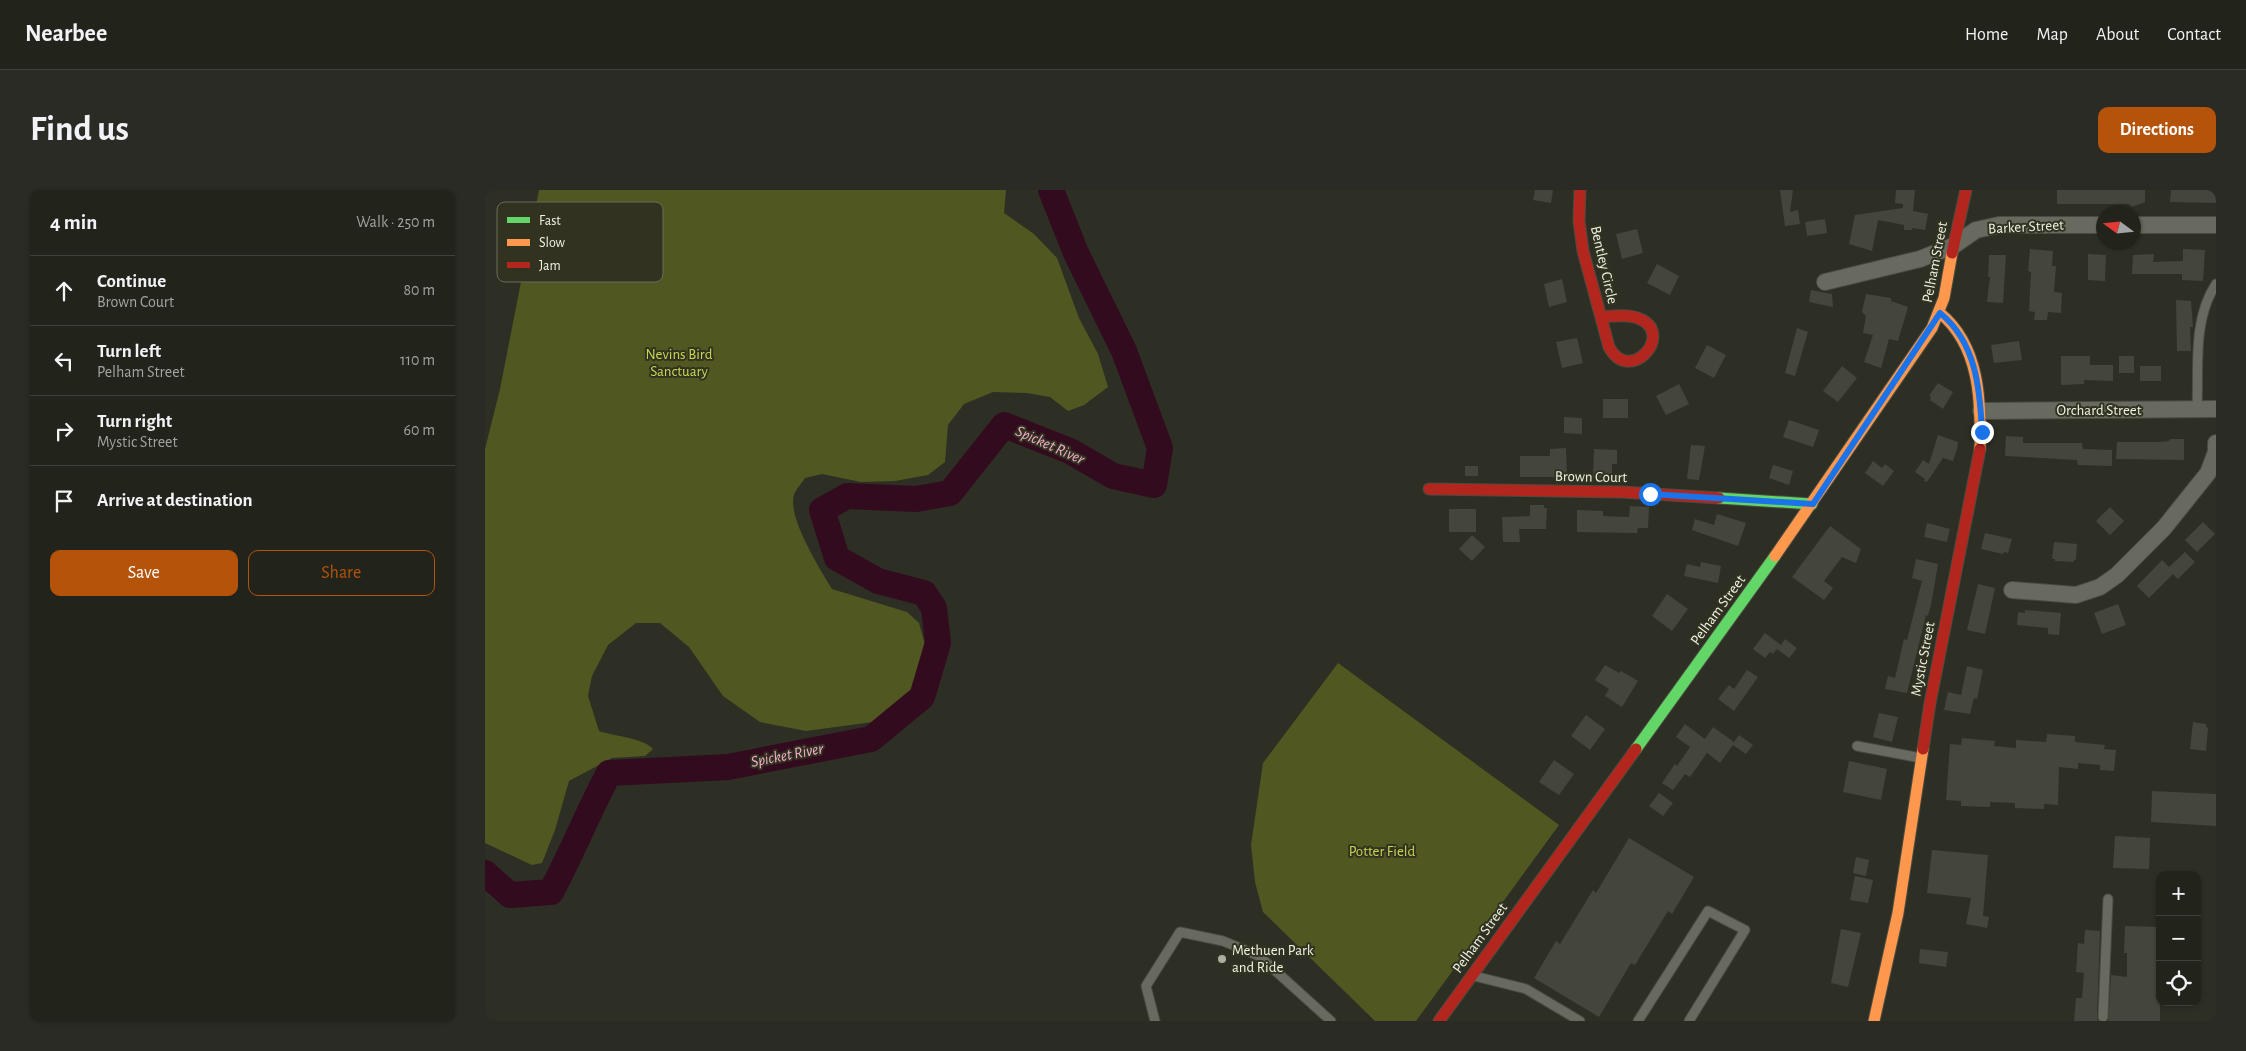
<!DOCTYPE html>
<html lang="en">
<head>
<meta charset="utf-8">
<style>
	:root { --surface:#22231b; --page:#2a2b24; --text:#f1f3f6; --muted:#a2a4a3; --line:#3f403a; --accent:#b45309 }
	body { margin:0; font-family:"Alegreya Sans",sans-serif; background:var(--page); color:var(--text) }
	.controls { position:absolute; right:15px; bottom:15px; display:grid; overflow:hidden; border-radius:10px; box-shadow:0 1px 4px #0004 }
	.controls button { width:45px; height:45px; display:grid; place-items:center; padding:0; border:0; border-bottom:1px solid var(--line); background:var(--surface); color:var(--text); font:25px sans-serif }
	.compass { position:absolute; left:1611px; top:15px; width:45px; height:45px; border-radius:50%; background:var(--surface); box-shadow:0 1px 4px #0004; rotate:285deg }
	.stop { position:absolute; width:15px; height:15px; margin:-11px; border:4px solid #1a73e8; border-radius:50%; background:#fff }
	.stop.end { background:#1a73e8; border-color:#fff; box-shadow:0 1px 5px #0008 }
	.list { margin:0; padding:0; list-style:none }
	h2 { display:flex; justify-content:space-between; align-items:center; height:65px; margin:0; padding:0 20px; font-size:21px }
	h2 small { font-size:16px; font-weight:400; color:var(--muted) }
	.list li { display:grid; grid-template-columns:32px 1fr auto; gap:15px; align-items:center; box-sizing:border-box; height:70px; padding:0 20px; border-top:1px solid var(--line) }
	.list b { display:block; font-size:19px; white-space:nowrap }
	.list p { margin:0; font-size:16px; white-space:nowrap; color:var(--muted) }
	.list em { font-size:16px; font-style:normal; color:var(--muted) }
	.actions { display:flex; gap:10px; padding:15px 20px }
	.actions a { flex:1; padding:11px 0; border:1px solid var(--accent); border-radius:10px; text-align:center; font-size:18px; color:var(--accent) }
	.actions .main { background:var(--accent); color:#fff }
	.icon { flex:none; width:28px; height:28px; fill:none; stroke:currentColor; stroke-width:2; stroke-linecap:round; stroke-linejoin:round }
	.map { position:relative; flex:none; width:1731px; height:831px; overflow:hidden; border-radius:10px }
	header { display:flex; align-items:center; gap:30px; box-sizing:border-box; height:70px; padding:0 25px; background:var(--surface); border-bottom:1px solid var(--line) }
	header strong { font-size:24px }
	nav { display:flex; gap:28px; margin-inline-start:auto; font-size:18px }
	.intro { display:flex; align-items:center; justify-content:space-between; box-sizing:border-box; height:120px; padding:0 30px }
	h1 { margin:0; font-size:35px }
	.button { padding:12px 22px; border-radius:10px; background:var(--accent); color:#fff; font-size:18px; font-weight:700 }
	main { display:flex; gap:30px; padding:0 30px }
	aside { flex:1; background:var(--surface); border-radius:10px; box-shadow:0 1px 4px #0004 }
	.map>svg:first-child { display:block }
	.green { fill:#515720 }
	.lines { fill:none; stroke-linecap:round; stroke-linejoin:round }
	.river { stroke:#330b1f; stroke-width:26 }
	.building { fill:#44453c }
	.lane-casing { stroke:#4a4b41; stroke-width:11 }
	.street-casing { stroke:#4a4b41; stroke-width:18 }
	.fast-casing { stroke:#4a4b41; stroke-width:13 }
	.slow-casing { stroke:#4a4b41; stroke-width:13 }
	.jam-casing { stroke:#4a4b41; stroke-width:13 }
	.lane { stroke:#686a60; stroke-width:9 }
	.street { stroke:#686a60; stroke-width:16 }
	.fast { stroke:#63d668; stroke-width:11 }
	.slow { stroke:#ff974d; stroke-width:11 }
	.jam { stroke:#b3261e; stroke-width:11 }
	.route { stroke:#1a73e8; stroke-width:6 }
	.poi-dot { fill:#acaea1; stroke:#313320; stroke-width:2 }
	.labels { text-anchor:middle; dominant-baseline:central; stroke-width:4; stroke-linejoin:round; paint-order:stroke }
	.street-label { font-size:15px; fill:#f0f2e5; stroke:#313320 }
	.park-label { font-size:15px; fill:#c9d751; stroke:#313320 }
	.poi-label { font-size:15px; fill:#f0f2e5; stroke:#313320; text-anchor:start }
	.water-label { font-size:16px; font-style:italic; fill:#f7adcd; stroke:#313320 }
	.key { fill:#313320; stroke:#6a6c5b; stroke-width:1 }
	.key-label { font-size:14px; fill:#f0f2e5 }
</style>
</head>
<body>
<header>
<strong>Nearbee</strong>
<nav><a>Home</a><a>Map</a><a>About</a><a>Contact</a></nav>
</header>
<div class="intro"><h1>Find us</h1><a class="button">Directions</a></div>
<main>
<aside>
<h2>4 min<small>Walk · 250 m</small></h2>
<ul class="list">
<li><svg class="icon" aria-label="ahead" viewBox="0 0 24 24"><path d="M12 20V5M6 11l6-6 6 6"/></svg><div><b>Continue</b><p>Brown Court</p></div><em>80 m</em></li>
<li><svg class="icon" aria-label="left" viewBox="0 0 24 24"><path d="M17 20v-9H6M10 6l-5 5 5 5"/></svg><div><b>Turn left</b><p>Pelham Street</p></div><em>110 m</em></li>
<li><svg class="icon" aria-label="right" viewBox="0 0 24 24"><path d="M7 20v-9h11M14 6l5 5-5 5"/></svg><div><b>Turn right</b><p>Mystic Street</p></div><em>60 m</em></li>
<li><svg class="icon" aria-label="arrive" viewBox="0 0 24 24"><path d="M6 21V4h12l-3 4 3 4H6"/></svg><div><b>Arrive at destination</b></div></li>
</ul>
<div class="actions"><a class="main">Save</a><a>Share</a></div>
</aside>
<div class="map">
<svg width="1731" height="831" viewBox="0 0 1731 831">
	<rect width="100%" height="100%" fill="#2e2f24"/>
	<path class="green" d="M54,0H521L519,23L549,44L572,68L594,128L613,164L623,197L599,215L583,221L565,207L542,203L508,202L479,214L463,235L460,272L443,285L410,291L376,292L337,284L320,288C317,293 311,299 309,305C302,327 335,379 347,399L422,422L434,433L441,458L434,490L418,514L395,531L321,541L275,532L238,506L204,457L175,433H151L123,455L107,486L103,506L114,541C128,546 159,548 168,559L160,566L127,568L84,591L70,640L57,673L47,675L0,653V259L15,199Z
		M853,473L1074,635L931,831H890L778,722L770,692L766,655L778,573Z"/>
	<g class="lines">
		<path class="river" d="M0,683L25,705L66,702C87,663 103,622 124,583L243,577L386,549L437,507L453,453L449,418L439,403L393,391L352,368L337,320L362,306L431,309L465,303L519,235L585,261L628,286L669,295L675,258L639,161L591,63L566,0"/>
	</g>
	<path class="building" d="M1050,0H1068L1066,13L1048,10Z
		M1295,0H1308L1305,22L1313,20L1315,34L1300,36Z
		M1411,0H1430L1428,21L1443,24L1440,40L1427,38V40H1419V35L1393,30L1387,61L1364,54L1370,25L1418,18V14L1410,13Z
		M1572,0H1660V12L1647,17L1644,14H1572Z
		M1686,0H1731V13L1685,12Z
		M1340,29L1342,43L1322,46L1320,32Z
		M1152,39L1158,63L1137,69L1131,44Z
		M1545,59L1568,61L1567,76H1571L1569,102L1577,103L1576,123L1563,122L1562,130H1549L1550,122L1544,121L1546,82L1543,81Z
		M1698,59L1720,60L1718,91L1697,90V84H1647L1648,65L1669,64L1668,72L1698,71Z
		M1603,64L1621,65L1620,91L1603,90Z
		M1504,65H1521L1518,113L1502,112L1505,87H1503Z
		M1172,74L1194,86L1185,105L1162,93Z
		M1077,89L1082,112L1064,117L1059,94Z
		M1326,100L1347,104L1348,117L1324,112Z
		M1381,104L1406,108V111L1423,117L1413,151L1404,149L1396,178L1379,172L1388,145L1378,143L1381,126L1377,122Z
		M1691,110L1706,111L1708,137H1705L1706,161H1692Z
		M1312,138L1323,142L1310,186L1300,183Z
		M1092,148L1098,173L1077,178L1071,152Z
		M1534,151L1537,170L1509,173L1506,155Z
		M1222,155L1241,165L1229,188L1210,178Z
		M1576,166H1605V175H1628V191L1599,190V194L1576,195Z
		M1634,166H1649V183H1634Z
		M1357,176L1372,188L1353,212L1338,201Z
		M1655,176H1676V191H1655Z
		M1453,193L1468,202L1458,219L1445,210L1446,207L1444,206Z
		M1194,194L1204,214L1181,225L1171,206Z
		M1118,209H1143V228H1118Z
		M1079,227L1097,228V244L1079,243Z
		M1304,230L1334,240L1328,257L1298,247Z
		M1453,245L1473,252L1472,259L1468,271L1458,268L1442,292L1439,291L1440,289L1430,282L1438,270L1444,274Z
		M1521,246L1538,247V253H1597L1598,259L1627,260V276L1593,275L1592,270L1520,266Z
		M1685,249H1699V270L1631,269L1632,252H1673L1684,251Z
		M1206,255L1220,256L1214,290L1202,289Z
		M1081,258L1082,287H1035V266H1065V259Z
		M1109,259L1132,260V274H1127V288H1108Z
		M1388,271L1397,278L1400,274L1409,281L1398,296L1380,283Z
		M1288,275L1308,281L1304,295L1284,288Z
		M980,276H993V286H980Z
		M1045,315H1059V318H1062L1061,339H1034L1035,352H1018L1017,327L1045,326Z
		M1145,316L1164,317L1163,338H1153L1152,343L1092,342V320L1118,321V326L1144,327Z
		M1625,317L1639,331L1625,345L1611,331Z
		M964,319H991V342H964Z
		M1232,324L1261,333L1253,356L1207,340L1210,329L1229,335Z
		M1718,332L1730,344L1712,362L1700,350Z
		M1442,333L1465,339L1462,352L1439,347Z
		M1345,336L1376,359L1371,373L1357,367L1339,391L1348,398L1339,410L1307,387Z
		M1500,343L1527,349L1523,363L1519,362L1518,364L1496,359Z
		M987,345L1000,357L987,371L974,359Z
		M1569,352L1592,354L1591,370H1589V372L1570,371V369H1567Z
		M1700,362L1710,372L1693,389L1688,384L1664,408L1652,396L1677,370L1684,377Z
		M1431,369L1453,374L1446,415L1443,426L1441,425L1422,503L1400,499L1403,486L1410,488L1419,449L1422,450L1437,391L1427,388Z
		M1216,372L1236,376L1233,393L1199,386L1202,374L1215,377Z
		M1493,394L1510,398L1500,444L1482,440Z
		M1182,404L1203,419L1187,441L1167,426Z
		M1633,414L1641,435L1617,444L1609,423Z
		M1540,420L1576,423L1574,445L1563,444V438L1532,435L1533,422L1540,423Z
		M1280,443L1296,455L1300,449L1312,458L1304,468L1292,459L1288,464L1285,462L1280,468L1268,459Z
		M1120,475L1134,483L1136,481L1153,491L1137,517L1120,506L1124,499L1110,490Z
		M1482,476L1498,480L1492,509L1489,508L1485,524L1459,520L1463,502L1476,505Z
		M1262,480L1273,487L1249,521L1233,509L1244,495L1249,499Z
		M1394,523L1413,527L1407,552L1388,547Z
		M1101,525L1120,539L1105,560L1086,546Z
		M1708,532L1721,534V537L1723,538L1721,561L1705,559Z
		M1200,534L1220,549L1228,537L1249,552L1254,545L1268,555L1261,564L1248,555L1235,573L1222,563L1205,587L1200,584L1188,600L1177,593L1190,574L1192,576L1205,557L1191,547Z
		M1562,544L1590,546V552L1620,555L1619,559L1631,560L1629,581L1615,580V575L1593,573V579L1574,577L1573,615L1559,614V619L1530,618V613L1505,612V617L1476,616V611L1461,610L1465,554L1476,555L1477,548L1510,551L1509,556L1531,558V550L1561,552Z
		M1069,570L1089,584L1074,605L1054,592Z
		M1364,571L1402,579L1396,610L1358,602Z
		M1667,601L1731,604V636L1666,632Z
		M1174,603L1188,613L1178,626L1164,616Z
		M1630,646L1665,648L1664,679L1628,678Z
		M1144,648L1209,687L1187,724L1183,721L1150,775L1146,773L1114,827L1049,788L1071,751L1075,754L1108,700L1111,703Z
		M1447,660L1503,665L1498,726L1504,727L1502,738L1481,734L1486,708L1442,703Z
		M1371,667L1384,670L1381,686L1368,683Z
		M1370,686L1388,690L1383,713L1365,710Z
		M1640,736L1675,737V831H1623L1626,785L1642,787V763H1639Z
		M1356,739L1376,743L1363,797L1346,793Z
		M1600,740L1615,741L1612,827L1613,831H1589L1591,808H1597L1599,783L1591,782L1593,753L1599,754Z
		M1435,759L1463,762L1461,777L1434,773Z"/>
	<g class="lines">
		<g class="lane-casing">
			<path id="lane" d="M1712,219C1714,179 1707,130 1731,94
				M1372,556L1436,568
				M989,786L1041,799L1095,831
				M1618,827L1623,709
				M670,831L661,796L695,742L738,751L774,766L846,831
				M1153,831L1223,721L1260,740L1204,831"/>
		</g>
		<g class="street-casing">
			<path id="street" d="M1648,35H1731
				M1340,92L1435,69L1468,56L1491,40L1514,35H1618
				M1496,221L1731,219
				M1527,400L1591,405L1615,397L1632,385L1679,338L1723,283L1731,262V253"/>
		</g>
		<g class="fast-casing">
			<path id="fast" d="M1234,308L1327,314
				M1151,559L1290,366"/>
		</g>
		<g class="slow-casing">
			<path id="slow" d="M1455,123C1495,156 1496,211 1495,259
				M1290,366L1447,138L1459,108L1467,63
				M1389,831L1413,723L1438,559"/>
		</g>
		<g class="jam-casing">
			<path id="jam" d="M1095,0L1094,31L1098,61L1124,157C1145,196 1190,144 1155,129C1143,124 1129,126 1116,127
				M1467,63L1481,0
				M944,299L1137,302L1234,308
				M1438,559L1445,513L1495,259
				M954,831L1151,559"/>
		</g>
		<use href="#lane" class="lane"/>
		<use href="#street" class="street"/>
		<use href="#fast" class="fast"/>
		<use href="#slow" class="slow"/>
		<use href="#jam" class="jam"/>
	</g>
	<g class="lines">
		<path class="route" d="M1165,304L1328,314L1455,123C1491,152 1495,199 1497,242"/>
	</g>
	<circle class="poi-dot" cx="737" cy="769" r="5"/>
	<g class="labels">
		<g class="street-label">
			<text transform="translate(1541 37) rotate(-3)">Barker Street</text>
			<text transform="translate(1450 72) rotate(-79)">Pelham Street</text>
			<text transform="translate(1119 75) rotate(77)">Bentley Circle</text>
			<text x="1614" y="220">Orchard Street</text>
			<text transform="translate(1106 287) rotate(1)">Brown Court</text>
			<text transform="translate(1233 420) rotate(-54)">Pelham Street</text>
			<text transform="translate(1438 469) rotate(-79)">Mystic Street</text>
			<text transform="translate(995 748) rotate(-54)">Pelham Street</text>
		</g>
		<g class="park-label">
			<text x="194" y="164">Nevins Bird<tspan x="194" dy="17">Sanctuary</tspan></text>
			<text x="897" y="661">Potter Field</text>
		</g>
		<g class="poi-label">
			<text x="747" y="760">Methuen Park<tspan x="747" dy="17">and Ride</tspan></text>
		</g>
		<g class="water-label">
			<text transform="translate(565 255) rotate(24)">Spicket River</text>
			<text transform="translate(302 565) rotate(-11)">Spicket River</text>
		</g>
	</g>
	<rect x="12" y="12" width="166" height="80" rx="8" class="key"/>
	<rect x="22" y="27" width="23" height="6" fill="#63d668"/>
	<rect x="22" y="49" width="23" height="7" fill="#ff974d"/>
	<rect x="22" y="72" width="23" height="6" fill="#b3261e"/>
	<g class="key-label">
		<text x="54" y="35">Fast</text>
		<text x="54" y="57">Slow</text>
		<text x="54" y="80">Jam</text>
	</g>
</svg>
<div class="controls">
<button>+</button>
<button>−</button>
<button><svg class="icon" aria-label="locate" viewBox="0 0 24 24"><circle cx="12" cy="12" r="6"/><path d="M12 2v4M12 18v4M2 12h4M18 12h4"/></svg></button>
</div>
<svg class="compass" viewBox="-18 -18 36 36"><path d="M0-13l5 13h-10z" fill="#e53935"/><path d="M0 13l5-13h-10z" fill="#a2a4a3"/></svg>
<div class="stop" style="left:1165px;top:304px"></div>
<div class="stop end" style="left:1497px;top:242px"></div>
</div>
</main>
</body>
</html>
